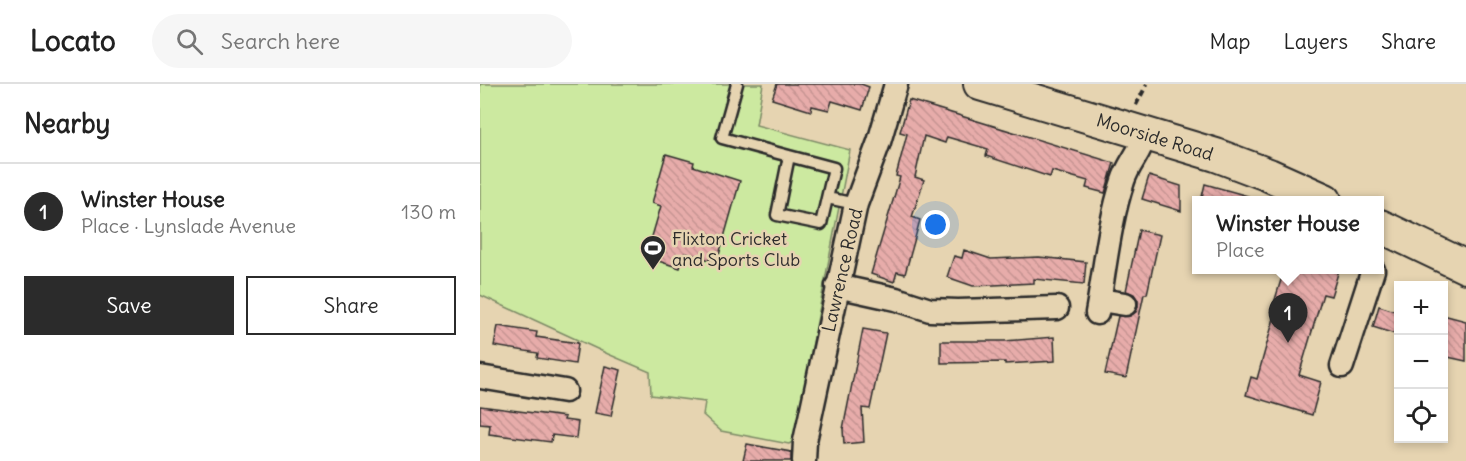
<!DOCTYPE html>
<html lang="en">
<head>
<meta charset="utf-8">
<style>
	:root { --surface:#fff; --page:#f6f6f6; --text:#222; --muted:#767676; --line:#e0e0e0; --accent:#2b2b2b }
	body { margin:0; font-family:Delius,sans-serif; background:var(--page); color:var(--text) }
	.controls { position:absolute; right:18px; bottom:18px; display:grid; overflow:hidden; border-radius:0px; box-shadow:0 3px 9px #0003 }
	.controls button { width:54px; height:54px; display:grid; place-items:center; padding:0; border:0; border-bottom:2px solid var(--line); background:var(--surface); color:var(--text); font:30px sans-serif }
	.you { position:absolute; left:456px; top:141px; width:21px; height:21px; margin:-15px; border:4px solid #fff; border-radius:50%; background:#1a73e8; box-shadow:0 0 0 9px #1a73e833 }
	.badge { display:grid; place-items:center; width:39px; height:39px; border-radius:50%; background:var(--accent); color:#fff; font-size:20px; font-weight:700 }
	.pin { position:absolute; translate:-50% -50px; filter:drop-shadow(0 2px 3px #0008) }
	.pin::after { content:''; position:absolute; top:32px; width:21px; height:18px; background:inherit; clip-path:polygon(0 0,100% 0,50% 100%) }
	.popup { position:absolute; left:712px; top:112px; width:192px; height:78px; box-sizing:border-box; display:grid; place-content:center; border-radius:0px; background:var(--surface); filter:drop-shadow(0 2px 4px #0005); font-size:20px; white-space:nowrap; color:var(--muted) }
	.popup b { font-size:22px; color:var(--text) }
	.popup::after { content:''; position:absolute; left:50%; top:100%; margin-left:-12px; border:12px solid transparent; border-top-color:var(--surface) }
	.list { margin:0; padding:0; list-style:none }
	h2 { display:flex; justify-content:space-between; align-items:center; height:78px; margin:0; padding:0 24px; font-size:26px }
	h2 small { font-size:20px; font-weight:400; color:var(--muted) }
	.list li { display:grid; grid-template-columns:39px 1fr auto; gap:18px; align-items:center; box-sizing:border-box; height:96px; padding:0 24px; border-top:2px solid var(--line) }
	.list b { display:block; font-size:22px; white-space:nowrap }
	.list p { margin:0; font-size:20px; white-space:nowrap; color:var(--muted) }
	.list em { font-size:20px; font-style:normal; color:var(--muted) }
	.actions { display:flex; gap:12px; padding:18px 24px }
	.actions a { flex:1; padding:14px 0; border:2px solid var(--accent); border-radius:0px; text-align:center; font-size:21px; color:var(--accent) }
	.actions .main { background:var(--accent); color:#fff }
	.icon { flex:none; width:33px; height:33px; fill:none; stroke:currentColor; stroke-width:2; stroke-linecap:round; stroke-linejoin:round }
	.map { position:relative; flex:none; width:986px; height:377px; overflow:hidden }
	header { display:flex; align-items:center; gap:36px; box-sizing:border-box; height:84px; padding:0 30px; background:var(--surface); border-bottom:2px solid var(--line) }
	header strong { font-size:28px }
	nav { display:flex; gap:33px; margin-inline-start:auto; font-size:21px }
	.search { width:420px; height:54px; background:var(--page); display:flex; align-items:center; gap:15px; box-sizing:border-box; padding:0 21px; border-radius:33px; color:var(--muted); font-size:22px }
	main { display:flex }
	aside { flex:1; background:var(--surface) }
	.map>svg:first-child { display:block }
	.garden { fill:#cce9a0; stroke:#7c8a66; stroke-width:1.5 }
	.building { fill:url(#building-back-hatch); stroke:#2b2b2b; stroke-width:1.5 }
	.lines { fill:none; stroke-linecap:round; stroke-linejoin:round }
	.lane-casing { stroke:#2b2b2b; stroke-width:15 }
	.street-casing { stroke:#2b2b2b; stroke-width:27 }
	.secondary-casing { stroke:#2b2b2b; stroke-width:36 }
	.path { stroke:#2b2b2b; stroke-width:4; stroke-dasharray:6 4.5; stroke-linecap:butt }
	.lane { stroke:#e6d4b1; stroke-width:10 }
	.street { stroke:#e6d4b1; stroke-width:22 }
	.secondary { stroke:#e6d4b1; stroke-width:32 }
	.labels { text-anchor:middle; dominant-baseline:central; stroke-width:5; stroke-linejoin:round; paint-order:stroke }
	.street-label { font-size:18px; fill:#2b2b2b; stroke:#e6d4b1 }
	.poi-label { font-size:18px; fill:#2b2b2b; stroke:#e6d4b1; text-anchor:start }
</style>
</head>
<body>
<header>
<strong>Locato</strong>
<div class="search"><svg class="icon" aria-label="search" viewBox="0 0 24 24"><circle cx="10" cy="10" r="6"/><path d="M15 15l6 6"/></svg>Search here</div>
<nav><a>Map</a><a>Layers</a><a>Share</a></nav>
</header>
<main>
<aside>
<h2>Nearby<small></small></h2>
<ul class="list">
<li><span class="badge">1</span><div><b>Winster House</b><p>Place · Lynslade Avenue</p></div><em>130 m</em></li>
</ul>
<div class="actions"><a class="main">Save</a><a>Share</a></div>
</aside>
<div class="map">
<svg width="986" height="377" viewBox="0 0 986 377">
	<defs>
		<pattern id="building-back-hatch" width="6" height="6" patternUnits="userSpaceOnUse" patternTransform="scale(1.5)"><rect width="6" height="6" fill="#e7acaa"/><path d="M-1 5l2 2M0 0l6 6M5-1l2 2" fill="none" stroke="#c69492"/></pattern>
	</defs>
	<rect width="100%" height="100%" fill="#e6d4b1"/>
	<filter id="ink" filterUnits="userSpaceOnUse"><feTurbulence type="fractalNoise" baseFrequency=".0167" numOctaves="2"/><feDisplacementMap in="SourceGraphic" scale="12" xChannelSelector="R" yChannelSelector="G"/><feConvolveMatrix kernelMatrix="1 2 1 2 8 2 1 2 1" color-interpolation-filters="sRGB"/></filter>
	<g filter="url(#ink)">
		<path class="garden" d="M0,0H283L276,41L370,66L314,357L309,360L241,347L223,331L225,318L171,311L170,288L128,270L0,211Z"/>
		<path class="building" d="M297,0H381L389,3L382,26L352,17L349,26L332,22L331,27L292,15Z
			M429,16L634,79L625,109L606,104L608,97L572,87L570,93L506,72L508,65L467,53L465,59L444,52L435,93L444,96L432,133L440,136L425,190L417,188L414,198L391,190L420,93L416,92L427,50L420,48Z
			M186,70L214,78L213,82L260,97L237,178L205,169L200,184L166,173L181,122L172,119Z
			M669,92L701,102V127L662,115Z
			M725,100L768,112L767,117H721Z
			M659,146L680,151L667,210H664L646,294L625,290L638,232H650L656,228L658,223V216L654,210L646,207Z
			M484,166L511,175L559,173L606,178L604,200L554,195V199L493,202L467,193L474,172L482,174Z
			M804,186H859L851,212L843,210L819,291L841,298L832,331L766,311L771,293L777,295L798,220L794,219Z
			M899,222L918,228V251L893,243Z
			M963,231L986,237V277L963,272Z
			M18,242L57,248L56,253L98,259L95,280L57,274L58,269L14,262Z
			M383,245L406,249L390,325L382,324L384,358L364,360L363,345Z
			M574,253L575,277L525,280V278L461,279V257H525Z
			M125,282L141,286L131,332L115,329Z
			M0,322L85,333L84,336L98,338L96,354L72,351L71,358L9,350L10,341L0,340Z
			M267,360L311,368V377H263Z"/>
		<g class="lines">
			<g class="lane-casing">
				<path id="lane" d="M257,0L242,54L309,72
					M309,72L354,84L341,140L297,131Z
					M347,114L376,120"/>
			</g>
			<g class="street-casing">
				<path id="street" d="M357,202L416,215L450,226L478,227L577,224
					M620,216L645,220
					M617,229C625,185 629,139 643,97C648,80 661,68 665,51
					M862,282L893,186
					M0,293L85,307
					M324,377L325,357L376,120L399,58L416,0"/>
			</g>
			<g class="secondary-casing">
				<path id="secondary" d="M500,0L736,71L789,91L845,116
					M900,142L986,183"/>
			</g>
			<path class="path" d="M656,21L667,0"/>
			<use href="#lane" class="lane"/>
			<use href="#street" class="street"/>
			<use href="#secondary" class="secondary"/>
		</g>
	</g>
	<defs>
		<g id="stadium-pin" transform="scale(1.35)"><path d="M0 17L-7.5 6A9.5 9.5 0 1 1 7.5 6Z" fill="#2b2b2b" stroke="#e6d4b1"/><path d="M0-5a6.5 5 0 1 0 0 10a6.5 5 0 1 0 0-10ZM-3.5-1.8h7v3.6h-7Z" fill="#fff"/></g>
	</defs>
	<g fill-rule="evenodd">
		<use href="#stadium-pin" x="173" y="164"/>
	</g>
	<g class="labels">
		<g class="street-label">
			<text transform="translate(675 53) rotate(17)">Moorside Road</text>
			<text transform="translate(362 186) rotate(-77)">Lawrence Road</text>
		</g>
		<g class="poi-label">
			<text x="192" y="154">Flixton Cricket<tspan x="192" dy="21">and Sports Club</tspan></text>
		</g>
	</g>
</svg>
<div class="controls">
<button>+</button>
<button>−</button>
<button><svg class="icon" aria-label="locate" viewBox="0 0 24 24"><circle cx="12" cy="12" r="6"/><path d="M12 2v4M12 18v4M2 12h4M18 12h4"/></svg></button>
</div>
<div class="you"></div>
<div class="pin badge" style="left:808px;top:259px">1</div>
<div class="popup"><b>Winster House</b>Place</div>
</div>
</main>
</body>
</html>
